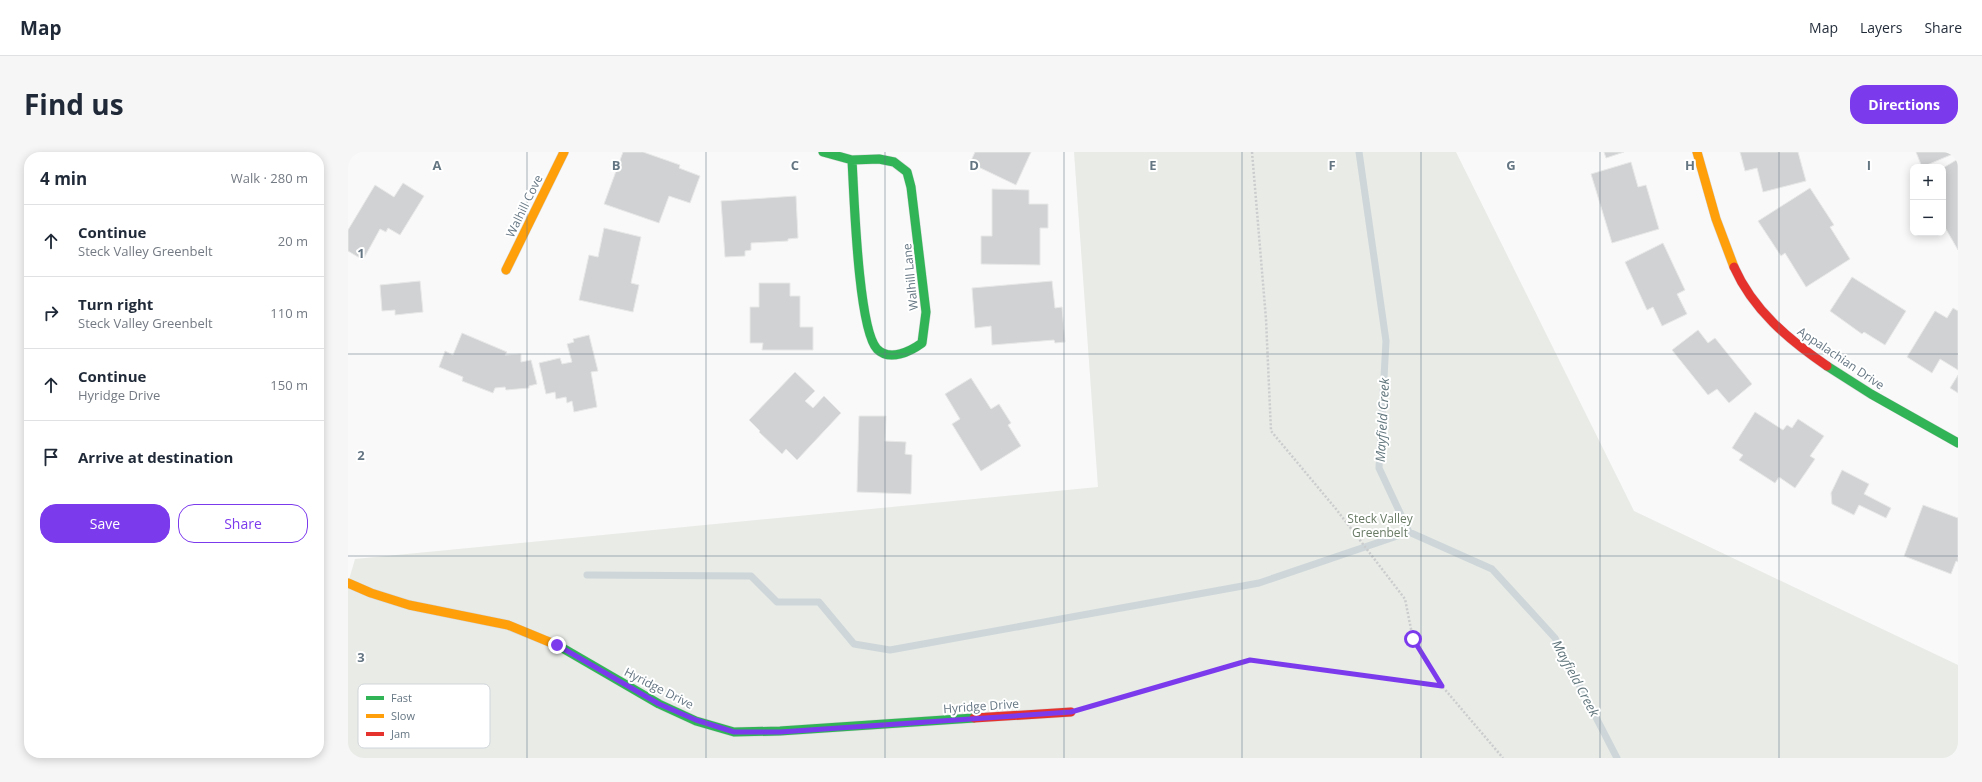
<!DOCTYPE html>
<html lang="en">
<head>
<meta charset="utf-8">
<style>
	:root { --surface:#fff; --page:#f6f6f7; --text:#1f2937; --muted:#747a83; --line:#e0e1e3; --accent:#7c3aed }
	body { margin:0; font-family:"Open Sans",sans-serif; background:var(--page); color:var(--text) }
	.controls { position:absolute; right:12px; top:12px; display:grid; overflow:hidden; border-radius:8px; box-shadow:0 2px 10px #0003 }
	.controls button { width:36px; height:36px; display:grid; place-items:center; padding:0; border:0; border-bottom:1px solid var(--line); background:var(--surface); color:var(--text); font:20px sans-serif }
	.stop { position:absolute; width:12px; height:12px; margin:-9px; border:3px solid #7c3aed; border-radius:50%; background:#fff }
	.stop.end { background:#7c3aed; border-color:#fff; box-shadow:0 1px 4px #0008 }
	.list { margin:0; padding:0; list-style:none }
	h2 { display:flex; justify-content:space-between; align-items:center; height:52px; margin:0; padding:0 16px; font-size:17px }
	h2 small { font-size:13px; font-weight:400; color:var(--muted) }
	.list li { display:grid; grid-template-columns:26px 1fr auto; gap:12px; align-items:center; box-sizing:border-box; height:72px; padding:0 16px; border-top:1px solid var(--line) }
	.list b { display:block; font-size:15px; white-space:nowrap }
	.list p { margin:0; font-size:13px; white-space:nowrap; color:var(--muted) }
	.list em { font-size:13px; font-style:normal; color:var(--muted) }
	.actions { display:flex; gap:8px; padding:12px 16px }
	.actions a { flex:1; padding:9px 0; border:1px solid var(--accent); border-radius:16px; text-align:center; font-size:14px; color:var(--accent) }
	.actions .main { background:var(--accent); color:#fff }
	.icon { flex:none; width:22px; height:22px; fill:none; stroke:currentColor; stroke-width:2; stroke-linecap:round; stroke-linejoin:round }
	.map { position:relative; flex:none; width:1610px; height:606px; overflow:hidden; border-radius:16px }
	header { display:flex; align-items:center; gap:24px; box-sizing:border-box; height:56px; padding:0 20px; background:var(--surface); border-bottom:1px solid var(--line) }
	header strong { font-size:19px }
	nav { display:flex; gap:22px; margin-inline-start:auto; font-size:14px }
	.intro { display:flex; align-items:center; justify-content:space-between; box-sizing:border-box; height:96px; padding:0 24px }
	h1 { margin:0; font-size:28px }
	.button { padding:10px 18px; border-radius:16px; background:var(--accent); color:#fff; font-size:14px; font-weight:700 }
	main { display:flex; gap:24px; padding:0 24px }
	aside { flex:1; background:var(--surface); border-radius:16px; box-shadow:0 2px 10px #0003 }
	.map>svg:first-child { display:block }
	.green { fill:#e8ebe6 }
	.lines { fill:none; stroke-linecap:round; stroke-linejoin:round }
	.stream { stroke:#ced6d9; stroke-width:7 }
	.building { fill:#d0d2d3; stroke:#e8e8e8 }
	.fast-casing { stroke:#d5d6d7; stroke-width:10 }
	.slow-casing { stroke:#d5d6d7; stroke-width:10 }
	.jam-casing { stroke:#d5d6d7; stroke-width:10 }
	.path { stroke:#cbcccd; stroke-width:2.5; stroke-dasharray:2 2; stroke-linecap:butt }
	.fast { stroke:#30b455; stroke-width:9 }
	.slow { stroke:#ff9f0a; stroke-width:9 }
	.jam { stroke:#e5322d; stroke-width:9 }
	.route { stroke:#7c3aed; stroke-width:5 }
	.grid { fill:none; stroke:#657683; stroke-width:1; stroke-opacity:0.55 }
	.labels { text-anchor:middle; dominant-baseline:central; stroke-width:4; stroke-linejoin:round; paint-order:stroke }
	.street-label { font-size:12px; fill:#657683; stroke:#fff }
	.park-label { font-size:12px; fill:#687a64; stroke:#fff }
	.water-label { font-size:13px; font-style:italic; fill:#60757c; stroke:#fff }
	.key { fill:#fff; stroke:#d1d6da; stroke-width:1 }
	.key-label { font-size:11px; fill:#657683 }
	.grid-label { font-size:13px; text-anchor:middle; font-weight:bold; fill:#657683; stroke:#fff; stroke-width:4; stroke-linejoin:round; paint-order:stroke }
</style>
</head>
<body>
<header>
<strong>Map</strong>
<nav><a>Map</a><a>Layers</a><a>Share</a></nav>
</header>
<div class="intro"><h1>Find us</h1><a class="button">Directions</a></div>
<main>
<aside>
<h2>4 min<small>Walk · 280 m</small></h2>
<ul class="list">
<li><svg class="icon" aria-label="ahead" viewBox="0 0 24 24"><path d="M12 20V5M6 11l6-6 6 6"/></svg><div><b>Continue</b><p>Steck Valley Greenbelt</p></div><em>20 m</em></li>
<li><svg class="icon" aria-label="right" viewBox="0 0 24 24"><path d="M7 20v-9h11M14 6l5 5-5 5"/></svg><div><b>Turn right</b><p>Steck Valley Greenbelt</p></div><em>110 m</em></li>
<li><svg class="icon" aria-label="ahead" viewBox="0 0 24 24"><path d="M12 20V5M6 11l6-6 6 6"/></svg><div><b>Continue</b><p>Hyridge Drive</p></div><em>150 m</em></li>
<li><svg class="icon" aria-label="arrive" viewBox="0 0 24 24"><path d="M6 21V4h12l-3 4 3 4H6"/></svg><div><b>Arrive at destination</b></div></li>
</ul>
<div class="actions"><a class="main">Save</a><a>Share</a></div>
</aside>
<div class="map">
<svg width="1610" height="606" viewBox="0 0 1610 606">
	<rect width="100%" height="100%" fill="#f9f9f9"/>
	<path class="green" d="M726,0H1108L1286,359L1610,513V606H0V431L7,407L750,335Z"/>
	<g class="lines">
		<path class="stream" d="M1011,0L1038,189L1031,316L1061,380L1144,417L1207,486L1269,606
			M239,423L403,424L429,450H471L506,492L542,498L911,431L1061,380"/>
	</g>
	<path class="building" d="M275,0H295L332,13L331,16L352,24L342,51L321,44L311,71L256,52Z
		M627,0H683L668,33L622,11Z
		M1256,0H1276L1258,6Z
		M1392,0H1450L1458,29L1415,40L1409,16L1397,19Z
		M1568,0H1604L1605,2L1574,15Z
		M1610,7V98L1595,72V16Z
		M1283,10L1290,35L1298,33L1311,77L1264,91L1243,22Z
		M55,31L76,44L52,83L40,76L38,80L32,77L15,108L0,99V78L27,33L46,45Z
		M1462,36L1486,73L1482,75L1502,107L1458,135L1437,101L1433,104L1410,69Z
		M644,37L681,38V52H700V76H692V113L633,112V84H644Z
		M448,44L450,86L440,87V89L403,91V98L397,99V104L377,105L373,49Z
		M256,76L293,85L283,131L291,133L285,160L231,148L241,103L250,105Z
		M1315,91L1337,138L1329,142L1339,162L1314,174L1305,155L1299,158L1277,110Z
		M1504,125L1558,159L1537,193L1516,180L1514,182L1482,159Z
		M72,129L75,160L47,163V158L34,159L32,133Z
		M704,129L707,156L714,155L717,190L707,191L706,188L644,193L643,174L627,176L624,136Z
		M411,131H442V144H452V175H465V198H414L415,191H402V155H411Z
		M1605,156L1610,159V218L1592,207L1584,221L1559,205L1587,159L1599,166Z
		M1350,178L1360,191L1367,186L1404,232L1381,251L1369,237L1360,243L1324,198Z
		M114,181L159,200L157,203L173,202V210L183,208L189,232L181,234V236L158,238L157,235L147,236L145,241L114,229L115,225L91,215L97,199L105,203Z
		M241,183L250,219L243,220L249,255L226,260L224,249L219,251L218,245L208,247L207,240L198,242L191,211L212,206L214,212L224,210L219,192L226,190L225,187Z
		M447,220L467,239L457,249L465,256L476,244L493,261L449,308L438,297L434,302L411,280L412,279L401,268Z
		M1610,223V241L1602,236Z
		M623,226L643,257L651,252L663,271L660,273L673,294L633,319L604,272L612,267L597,242Z
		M1407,260L1435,278L1439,273L1444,276L1450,267L1476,284L1462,304L1467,307L1447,336L1431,325L1427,331L1391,308L1395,303L1384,296Z
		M511,264H538L537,289L558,290L557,302L564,303L563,342L509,340Z
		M1494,318L1521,332L1516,342L1543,356L1538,366L1511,353L1506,363L1484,352L1483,341Z
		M1575,353L1610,366V410L1608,409L1603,422L1556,404Z"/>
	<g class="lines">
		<g class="fast-casing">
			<path id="fast" d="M475,0L504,8L531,7L546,10L559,20L563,35L578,160L574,191C563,199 542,210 529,197C510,177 506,41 504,8
				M1479,214L1523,242L1610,291
				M211,494L311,552L348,569L386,580L432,579L626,566"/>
		</g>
		<g class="slow-casing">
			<path id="slow" d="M1349,0L1368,67L1386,115
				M158,118L216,0
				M0,431L23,441L61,453L160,473L211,494"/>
		</g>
		<g class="jam-casing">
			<path id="jam" d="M1386,115C1405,158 1441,188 1479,214
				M626,566L723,560"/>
		</g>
		<path class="path" d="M904,0L918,167L923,279L988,357L1057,447L1065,487L1094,534L1155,606
			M745,554L902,508L1094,534"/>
		<use href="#fast" class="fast"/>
		<use href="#slow" class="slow"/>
		<use href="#jam" class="jam"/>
	</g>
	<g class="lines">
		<path class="route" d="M209,493L311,552L348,568L386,580H432L723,560L902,508L1094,534L1065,487"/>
	</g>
	<path class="grid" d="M179,0V606M358,0V606M537,0V606M716,0V606M894,0V606M1073,0V606M1252,0V606M1431,0V606M0,202H1610M0,404H1610"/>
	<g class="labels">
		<g class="street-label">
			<text transform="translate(176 54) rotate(-64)">Walhill Cove</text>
			<text transform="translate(562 125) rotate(-96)">Walhill Lane</text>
			<text transform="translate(1493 206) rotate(34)">Appalachian Drive</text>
			<text transform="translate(311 536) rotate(27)">Hyridge Drive</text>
			<text transform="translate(633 554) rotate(-4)">Hyridge Drive</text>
		</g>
		<g class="park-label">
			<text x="1032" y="366">Steck Valley<tspan x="1032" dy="14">Greenbelt</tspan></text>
		</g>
		<g class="water-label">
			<text transform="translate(1034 268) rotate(-87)">Mayfield Creek</text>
			<text transform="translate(1228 526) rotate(62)">Mayfield Creek</text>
		</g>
	</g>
	<rect x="10" y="532" width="132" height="64" rx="6" class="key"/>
	<rect x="18" y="544" width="18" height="4" fill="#30b455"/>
	<rect x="18" y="562" width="18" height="4" fill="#ff9f0a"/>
	<rect x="18" y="580" width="18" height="4" fill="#e5322d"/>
	<g class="key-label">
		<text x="43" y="550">Fast</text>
		<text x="43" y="568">Slow</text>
		<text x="43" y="586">Jam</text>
	</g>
	<g class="grid-label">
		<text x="89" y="18">A</text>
		<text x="268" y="18">B</text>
		<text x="447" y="18">C</text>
		<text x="626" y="18">D</text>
		<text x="805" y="18">E</text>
		<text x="984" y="18">F</text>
		<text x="1163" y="18">G</text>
		<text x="1342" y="18">H</text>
		<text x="1521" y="18">I</text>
		<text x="13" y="106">1</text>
		<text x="13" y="308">2</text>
		<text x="13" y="510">3</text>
	</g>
</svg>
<div class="controls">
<button>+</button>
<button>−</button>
</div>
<div class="stop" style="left:1065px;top:487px"></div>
<div class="stop end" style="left:209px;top:493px"></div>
</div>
</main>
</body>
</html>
